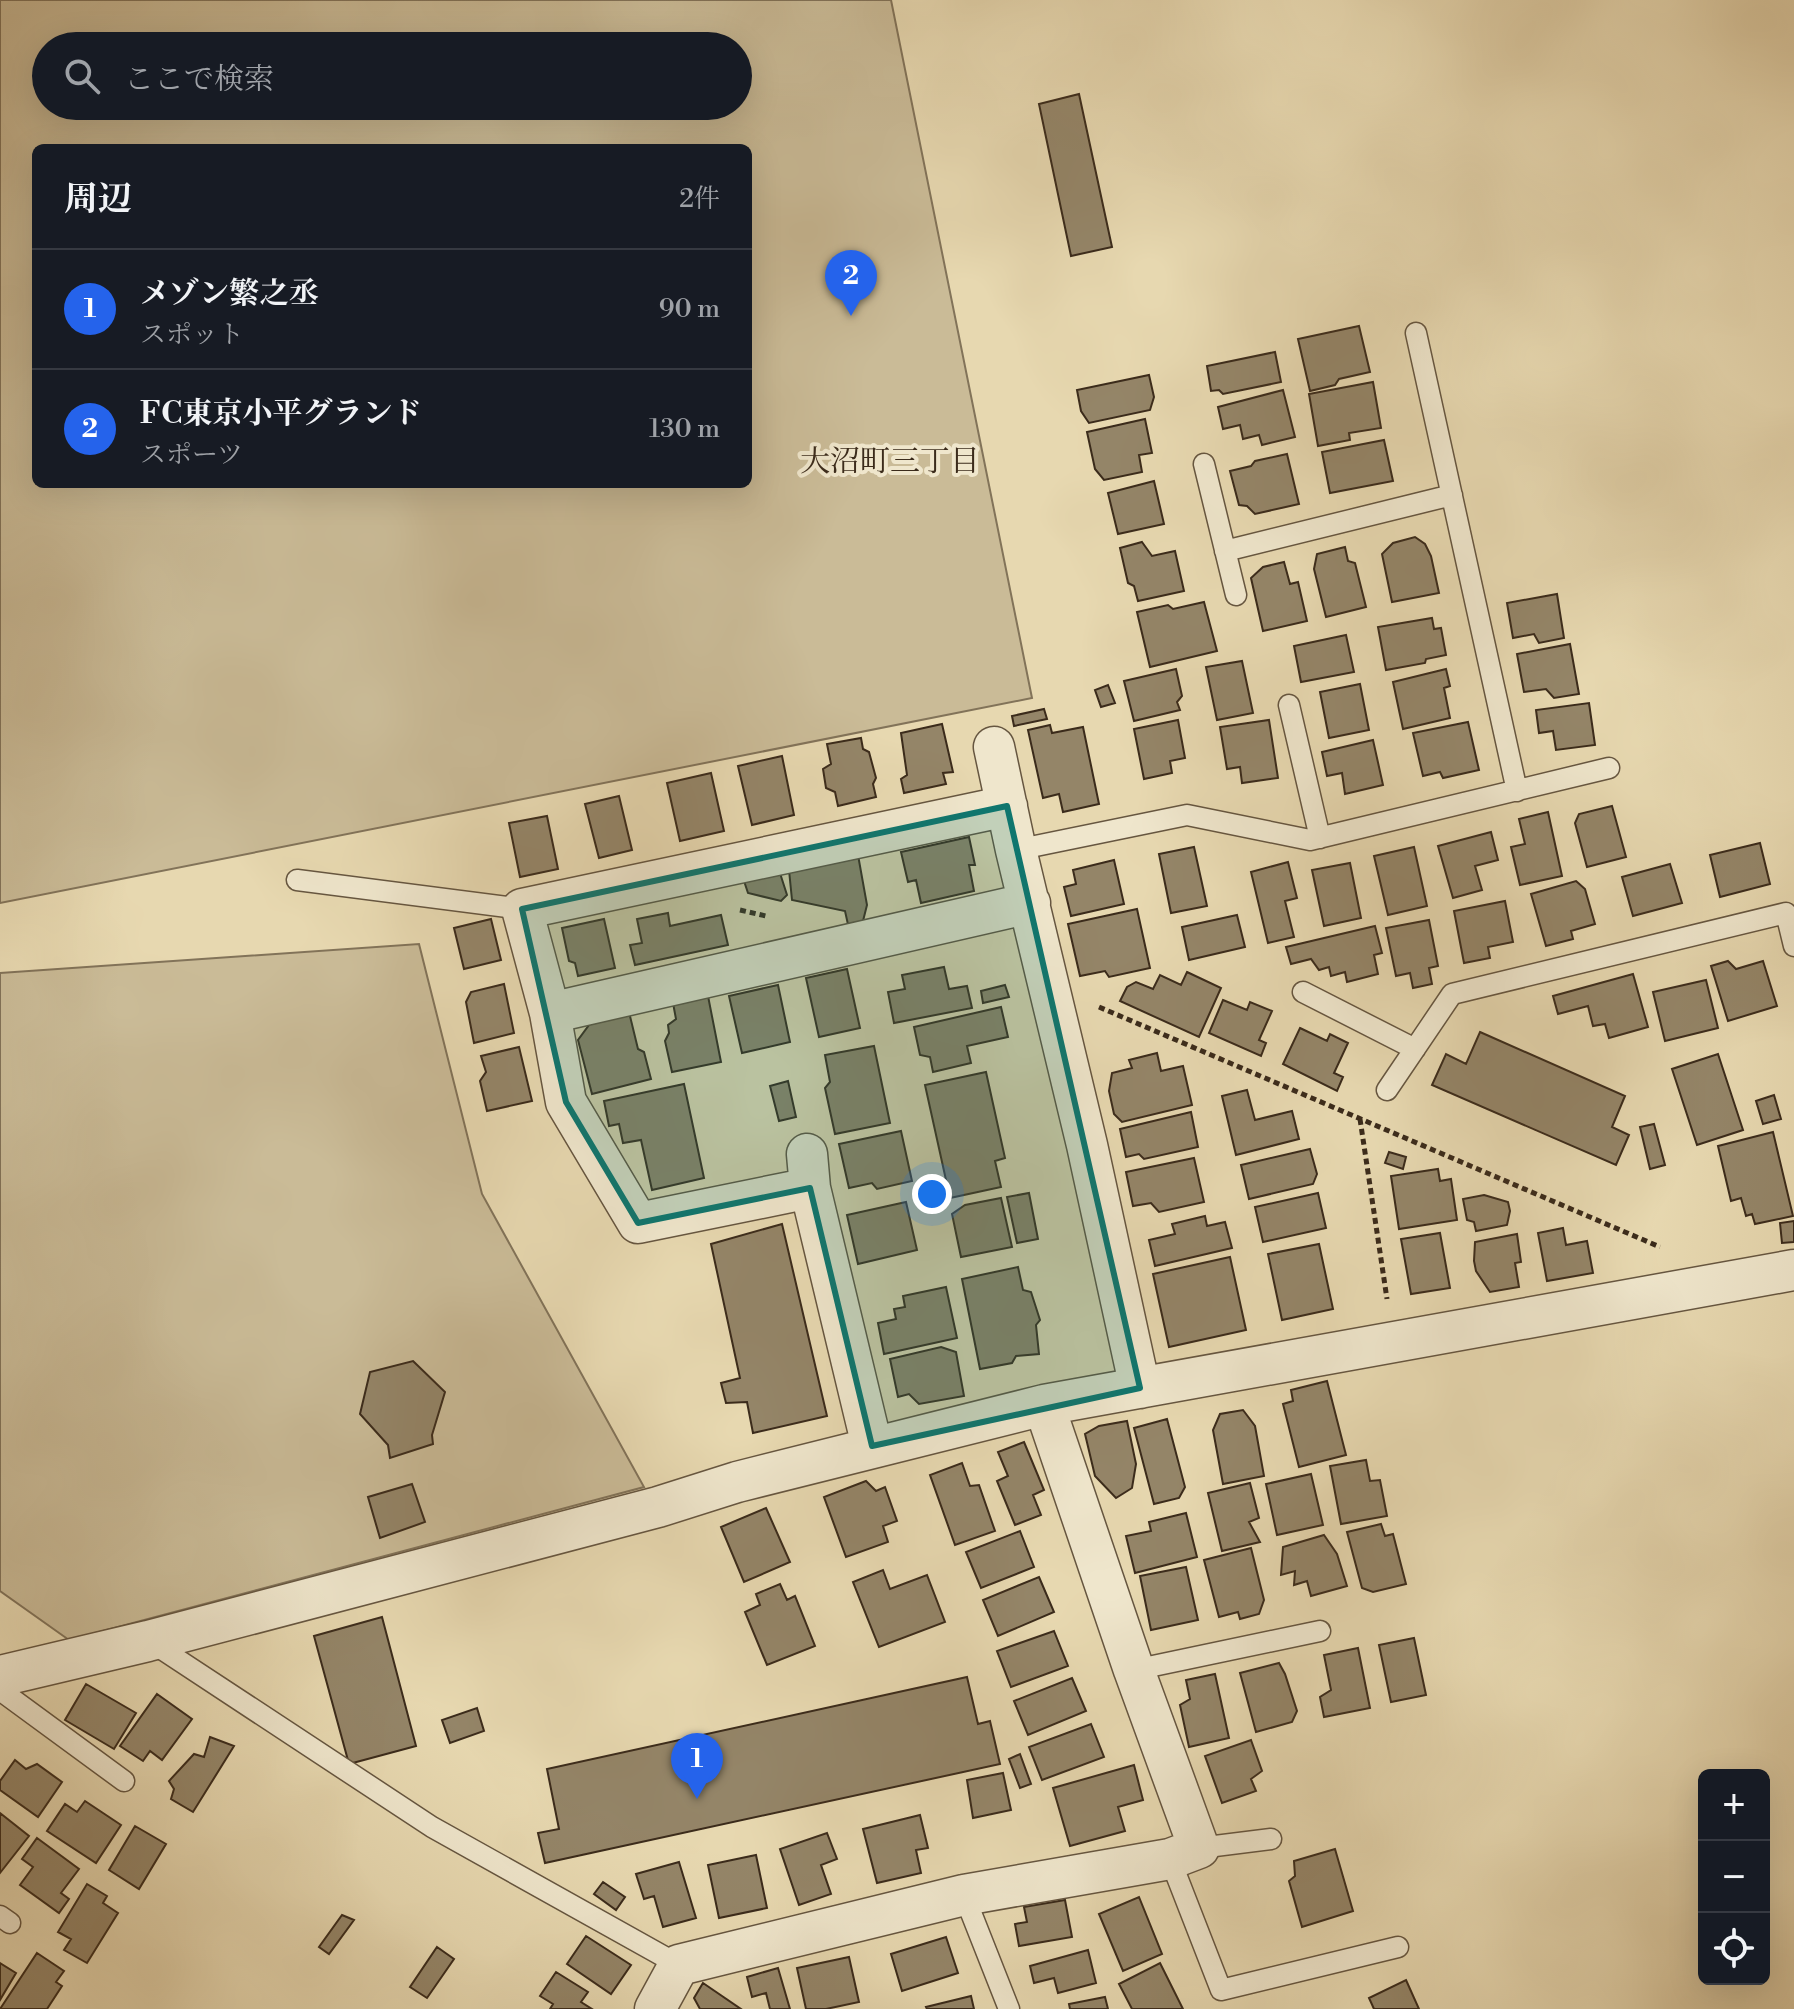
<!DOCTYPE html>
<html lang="ja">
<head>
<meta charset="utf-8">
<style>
	:root { --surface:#171b24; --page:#242831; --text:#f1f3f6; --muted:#9ea1a6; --line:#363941; --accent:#2563eb }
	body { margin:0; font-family:"Libre Bodoni","Noto Serif JP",serif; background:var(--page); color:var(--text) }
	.controls { position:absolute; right:24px; bottom:24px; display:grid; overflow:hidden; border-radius:12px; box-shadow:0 8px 32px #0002 }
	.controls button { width:72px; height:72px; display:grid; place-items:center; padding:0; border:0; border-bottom:2px solid var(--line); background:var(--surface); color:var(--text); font:40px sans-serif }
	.you { position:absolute; left:932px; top:1194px; width:28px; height:28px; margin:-20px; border:6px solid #fff; border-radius:50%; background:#1a73e8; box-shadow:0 0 0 12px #1a73e833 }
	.badge { display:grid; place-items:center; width:52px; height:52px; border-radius:50%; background:var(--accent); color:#fff; font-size:26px; font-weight:700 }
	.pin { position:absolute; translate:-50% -66px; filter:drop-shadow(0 2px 4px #0008) }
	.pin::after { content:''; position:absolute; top:42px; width:28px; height:24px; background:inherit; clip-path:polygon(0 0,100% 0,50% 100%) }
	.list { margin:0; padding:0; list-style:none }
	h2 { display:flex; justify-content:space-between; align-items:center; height:104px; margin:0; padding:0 32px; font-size:34px }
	h2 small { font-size:26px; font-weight:400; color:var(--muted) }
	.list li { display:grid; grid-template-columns:52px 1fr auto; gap:24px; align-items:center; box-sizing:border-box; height:120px; padding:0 32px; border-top:2px solid var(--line) }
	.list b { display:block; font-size:30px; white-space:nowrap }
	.list p { margin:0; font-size:26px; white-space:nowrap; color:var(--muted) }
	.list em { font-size:26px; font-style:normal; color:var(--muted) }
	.icon { flex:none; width:44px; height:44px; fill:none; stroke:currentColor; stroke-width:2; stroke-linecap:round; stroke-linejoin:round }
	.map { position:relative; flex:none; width:1794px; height:2009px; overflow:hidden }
	.search { position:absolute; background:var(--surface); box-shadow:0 8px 32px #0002; left:32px; top:32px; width:720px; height:88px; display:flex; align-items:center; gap:20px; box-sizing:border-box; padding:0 28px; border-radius:44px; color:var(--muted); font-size:30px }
	.panel { position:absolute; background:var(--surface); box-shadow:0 8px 32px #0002; left:32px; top:144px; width:720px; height:344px; border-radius:12px }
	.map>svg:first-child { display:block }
	.green { fill:#cabb97; stroke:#827359; stroke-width:2; fill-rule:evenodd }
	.building { fill:#948568; stroke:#3b2b1b; stroke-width:2 }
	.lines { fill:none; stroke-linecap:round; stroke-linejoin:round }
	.lane-casing { stroke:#665640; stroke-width:23 }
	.street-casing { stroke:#665640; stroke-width:43 }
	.path { stroke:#3b2b1b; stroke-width:5; stroke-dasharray:6 4; stroke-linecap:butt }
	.lane { stroke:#efe6cc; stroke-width:20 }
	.street { stroke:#efe6cc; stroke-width:40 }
	.marked { fill:#0f766e; fill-opacity:0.2; stroke:#0f766e; stroke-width:6; stroke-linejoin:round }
	.labels { text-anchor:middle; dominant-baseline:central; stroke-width:8; stroke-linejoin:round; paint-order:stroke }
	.neighbourhood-label { font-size:30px; fill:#3b2b1b; stroke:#efe6cc }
</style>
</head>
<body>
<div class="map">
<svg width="1794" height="2009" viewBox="0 0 1794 2009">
	<rect width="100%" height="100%" fill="#e7d8b0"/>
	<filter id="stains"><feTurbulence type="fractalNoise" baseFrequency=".0025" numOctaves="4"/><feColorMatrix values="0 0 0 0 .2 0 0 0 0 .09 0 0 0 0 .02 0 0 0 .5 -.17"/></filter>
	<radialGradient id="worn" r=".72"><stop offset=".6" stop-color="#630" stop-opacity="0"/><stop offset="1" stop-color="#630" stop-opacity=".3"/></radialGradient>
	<path class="green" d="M0,0H891L1032,698L0,903ZM46,46H738V106H46ZM36,148H748V484H36Z
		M419,944L482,1194L644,1487L69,1640L0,1591V973Z"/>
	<path class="building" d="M1079,94L1112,247L1071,256L1039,104Z
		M1359,326L1370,372L1339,379L1335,385L1310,391L1298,339Z
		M1275,352L1281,382L1223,394L1219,390L1211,391L1207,366Z
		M1149,375L1154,397L1150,410L1089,423L1081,411L1077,390Z
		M1373,382L1381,428L1349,433L1350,440L1318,446L1309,394Z
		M1283,390L1295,437L1262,445L1259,435L1243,439L1240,425L1223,429L1218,407Z
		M1145,419L1152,453L1139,455L1142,472L1104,480L1095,469L1087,432Z
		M1384,440L1393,481L1330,493L1322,452Z
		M1287,454L1299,504L1255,514L1247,506L1239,505L1230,471L1251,466L1255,461Z
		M1154,481L1164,524L1118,534L1108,493Z
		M1415,537L1425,544L1431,556L1439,593L1392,602L1382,554L1393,543Z
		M1142,542L1152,556L1175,551L1184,591L1138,601L1134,586L1128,583L1120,548Z
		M1345,547L1348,561L1355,563L1366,607L1326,617L1314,569L1317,554Z
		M1284,562L1290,584L1298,582L1307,621L1263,631L1251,578L1263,567Z
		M1557,594L1564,638L1539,643L1534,634L1513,638L1507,603Z
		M1204,602L1217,651L1150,667L1137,612L1168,605L1173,609Z
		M1432,618L1434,629L1441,628L1446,655L1426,659L1425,663L1386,670L1378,627Z
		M1346,635L1354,672L1301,682L1294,646Z
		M1570,644L1579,694L1554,698L1546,689L1524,692L1517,654Z
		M1242,661L1253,713L1217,720L1206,667Z
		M1176,669L1182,696L1177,702L1180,710L1134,721L1124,681Z
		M1446,669L1450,686L1444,688L1450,718L1403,729L1393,682Z
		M1360,684L1369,730L1329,738L1320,692Z
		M1108,685L1115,703L1101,707L1095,690Z
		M1589,703L1595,745L1556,750L1553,731L1539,733L1536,710Z
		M1044,709L1047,719L1014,726L1012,716Z
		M1178,720L1185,758L1170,761L1172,773L1144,779L1134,729Z
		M1269,720L1278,778L1242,783L1240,767L1227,769L1220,727Z
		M1468,722L1479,770L1443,778L1440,772L1423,776L1413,733Z
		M942,724L953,772L943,773L946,784L904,793L901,779L907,775L901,733Z
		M1050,725L1052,733L1083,727L1099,804L1063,812L1059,794L1043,798L1028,730Z
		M861,738L863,749L869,752L876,778L873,784L876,797L838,806L835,792L826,788L823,769L831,764L827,744Z
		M1373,740L1383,785L1345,794L1342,773L1327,776L1322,752Z
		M782,756L794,815L752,825L738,766Z
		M711,773L724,831L680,841L667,783Z
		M619,796L632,850L599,858L585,804Z
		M1612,806L1626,857L1587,867L1575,823L1579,814Z
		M1548,812L1562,876L1520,885L1511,847L1525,844L1519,819Z
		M547,816L558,869L520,877L509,823Z
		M1491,832L1498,860L1475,866L1482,890L1453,898L1438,846Z
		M969,837L975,865H969L974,891L921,903L916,880L908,882L901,852Z
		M1760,843L1770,884L1720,897L1710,855Z
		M1194,847L1207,906L1171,913L1159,854Z
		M1414,847L1427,906L1388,915L1374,856Z
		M858,855L867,905L862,925L849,929L845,911L792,900L789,870Z
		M1114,860L1124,904L1071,916L1064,887L1076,884L1073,870Z
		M1288,862L1297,898L1285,901L1294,937L1268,943L1251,872Z
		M1350,863L1361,918L1324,926L1312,870Z
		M1670,864L1682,903L1633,916L1622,877Z
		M779,870L787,895L781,901L748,893L744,881Z
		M1576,881L1585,889L1595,924L1571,931L1573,939L1546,946L1531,894Z
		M1505,901L1513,942L1488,947L1490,958L1464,963L1454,911Z
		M1137,909L1150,968L1109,977L1105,971L1080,976L1068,924Z
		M668,913L670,926L721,915L728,945L635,965L630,945L642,943L637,919Z
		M1237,915L1245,947L1189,960L1182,927Z
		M491,919L501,960L464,969L454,928Z
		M604,919L615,968L578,976L575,963L569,961L562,928Z
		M1429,920L1438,966L1429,968L1432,984L1413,988L1410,973L1396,976L1386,928Z
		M1375,926L1382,953L1374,955L1378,974L1347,982L1345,972L1331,976L1329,967L1319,970L1311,959L1291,964L1286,947Z
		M1728,961L1736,969L1763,961L1777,1006L1728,1021L1711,966Z
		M944,967L949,989L967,986L972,1008L894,1023L888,992L905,989L902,975Z
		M847,969L860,1028L819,1037L806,978Z
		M1187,972L1221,988L1199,1037L1120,1001L1127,987L1136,982L1153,989L1160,975L1181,985Z
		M1633,974L1648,1027L1609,1038L1605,1024L1593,1026L1588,1006L1558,1014L1553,996Z
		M1706,980L1718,1028L1665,1041L1653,992Z
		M504,984L514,1033L474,1043L466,1002L471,992Z
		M778,985L790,1042L742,1053L729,996Z
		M1005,985L1009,997L983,1003L981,991Z
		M708,996L721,1062L672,1072L665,1041L669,1033L668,1025L676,1019L673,1003Z
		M1223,1000L1247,1010L1250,1002L1272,1011L1259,1040L1266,1043L1261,1056L1209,1033Z
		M1001,1007L1008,1037L967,1046L971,1063L933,1072L930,1057L920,1055L914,1027Z
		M629,1012L638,1049L644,1052L651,1079L592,1094L578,1040L592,1021Z
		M1300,1028L1327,1041L1330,1034L1348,1043L1334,1073L1343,1077L1337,1091L1283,1064Z
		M1480,1032L1625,1096L1612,1127L1629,1135L1616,1165L1432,1085L1446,1054L1466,1064Z
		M874,1046L890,1123L835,1134L825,1088L830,1082L825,1055Z
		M519,1047L532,1101L487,1111L480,1081L486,1072L481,1056Z
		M1157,1053L1161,1071L1183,1066L1192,1105L1122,1122L1114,1114L1109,1091L1112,1073L1132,1068L1129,1060Z
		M1718,1054L1743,1130L1697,1145L1672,1069Z
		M986,1072L1005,1158L995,1161L1001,1187L950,1198L925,1085Z
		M788,1081L796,1117L779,1121L770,1086Z
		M684,1084L704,1178L652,1190L641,1140L623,1143L619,1124L609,1126L604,1101Z
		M1247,1090L1255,1120L1292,1111L1299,1139L1236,1155L1222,1096Z
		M1774,1095L1781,1119L1763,1124L1756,1101Z
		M1191,1112L1198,1147L1144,1159L1139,1154L1126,1157L1120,1129Z
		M1654,1124L1665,1165L1650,1169L1640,1127Z
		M901,1131L912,1181L877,1189L872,1183L849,1188L839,1144Z
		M1773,1132L1793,1216L1755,1224L1752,1214L1746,1216L1741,1198L1731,1201L1718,1146Z
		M1310,1149L1317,1174L1313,1184L1249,1199L1241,1165Z
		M1389,1152L1406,1157L1403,1169L1385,1163Z
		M1194,1158L1204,1202L1159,1212L1151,1203L1133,1206L1126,1172Z
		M1438,1169L1440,1181L1451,1179L1457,1220L1399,1229L1391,1176Z
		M1029,1193L1038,1239L1017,1243L1007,1197Z
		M1318,1193L1326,1228L1263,1242L1255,1207Z
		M1484,1195L1508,1202L1510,1211L1507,1225L1476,1231L1474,1222L1467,1220L1463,1199Z
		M1001,1198L1012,1247L961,1257L952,1214L965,1205Z
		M906,1202L917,1250L858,1264L847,1215Z
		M1205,1216L1207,1226L1225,1222L1232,1248L1155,1266L1149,1240L1175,1234L1172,1224Z
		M1794,1221V1242L1782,1243L1780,1223Z
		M782,1224L827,1416L753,1433L747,1402L726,1403L721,1383L740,1378L711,1244Z
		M1563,1228L1566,1245L1587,1241L1593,1273L1547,1281L1538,1233Z
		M1440,1233L1450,1288L1411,1294L1401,1239Z
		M1517,1234L1521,1262L1515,1263L1519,1287L1490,1292L1476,1271L1474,1261L1475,1242Z
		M1319,1244L1333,1309L1282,1320L1268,1254Z
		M1230,1257L1246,1330L1169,1347L1153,1274Z
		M1018,1267L1023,1290L1031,1292L1040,1320L1036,1325L1039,1354L1016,1356L1012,1363L980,1369L962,1279Z
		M946,1287L957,1338L884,1354L878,1323L896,1319L894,1309L905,1307L903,1296Z
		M941,1347L956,1352L964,1396L919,1404L909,1394L898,1397L890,1359Z
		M413,1361L445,1392L432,1435L433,1444L390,1458L388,1445L360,1414L370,1372Z
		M1327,1381L1346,1455L1299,1467L1283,1404L1293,1401L1291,1390Z
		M1243,1410L1255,1426L1264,1476L1223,1484L1213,1430L1220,1414Z
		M1167,1419L1185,1487L1179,1498L1154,1504L1134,1428Z
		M1127,1421L1136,1464L1132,1488L1116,1498L1095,1476L1085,1434L1099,1426Z
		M1024,1442L1044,1490L1033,1495L1041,1515L1015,1525L997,1481L1008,1476L998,1452Z
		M1366,1460L1370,1481L1380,1480L1387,1516L1341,1524L1330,1466Z
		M962,1463L970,1486L979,1485L995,1531L955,1545L930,1475Z
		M1311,1474L1323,1525L1277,1535L1266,1484Z
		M866,1481L876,1491L885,1487L897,1521L883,1526L888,1542L846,1557L824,1497Z
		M1250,1483L1259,1518L1249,1522L1260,1542L1222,1551L1208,1493Z
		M412,1484L425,1522L380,1538L368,1497Z
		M766,1508L790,1562L744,1582L721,1527Z
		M1186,1513L1197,1557L1135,1573L1126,1536L1151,1531L1149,1522Z
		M1381,1524L1385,1536L1393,1534L1406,1584L1373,1592L1362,1588L1347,1532Z
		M1020,1531L1034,1567L981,1588L966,1552Z
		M1324,1535L1337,1554L1347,1586L1311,1596L1307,1581L1294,1585L1295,1571L1281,1575L1283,1547Z
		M1251,1548L1264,1600L1259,1614L1240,1619L1238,1612L1219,1617L1204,1560Z
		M1186,1567L1198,1620L1151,1630L1140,1576Z
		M883,1570L890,1589L927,1575L945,1622L879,1647L853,1582Z
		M1039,1577L1054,1612L998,1636L983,1600Z
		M780,1584L787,1600L795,1596L815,1646L767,1665L745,1612L760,1605L756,1594Z
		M382,1617L416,1746L349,1764L314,1636Z
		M1054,1631L1068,1666L1011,1687L997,1651Z
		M1414,1638L1426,1695L1391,1702L1379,1645Z
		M1358,1648L1370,1708L1324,1717L1320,1697L1331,1690L1324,1655Z
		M1279,1663L1285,1674L1297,1711L1292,1722L1256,1732L1240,1673Z
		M1215,1674L1229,1738L1189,1747L1180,1705L1190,1699L1186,1680Z
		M967,1677L978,1724L990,1721L1000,1764L545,1863L538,1833L559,1829L547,1769Z
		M1072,1678L1086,1711L1028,1735L1014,1701Z
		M86,1684L136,1713L114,1749L65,1720Z
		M157,1694L192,1719L162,1760L150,1751L143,1761L120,1746Z
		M477,1708L484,1731L450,1743L442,1720Z
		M1091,1724L1104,1757L1042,1780L1029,1747Z
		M210,1737L234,1746L193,1812L171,1799L174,1789L169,1781L194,1754L204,1757Z
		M1251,1740L1262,1771L1251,1779L1256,1791L1222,1803L1205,1756Z
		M1020,1754L1031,1784L1020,1788L1009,1759Z
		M15,1760L26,1769L37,1764L62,1782L38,1817L0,1790V1781Z
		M1134,1765L1143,1800L1118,1807L1125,1831L1070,1846L1053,1788Z
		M1003,1773L1011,1810L973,1818L967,1780Z
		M85,1801L121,1825L96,1863L47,1831L65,1804L77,1812Z
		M0,1813L29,1836L0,1873Z
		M920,1815L928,1848L916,1850L921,1873L877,1883L863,1829Z
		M135,1826L166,1844L139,1889L109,1870Z
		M827,1833L837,1859L821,1865L831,1894L799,1905L780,1849Z
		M37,1838L79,1869L61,1893L69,1899L59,1913L20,1885L33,1867L22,1859Z
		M1335,1849L1353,1911L1302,1927L1289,1881L1295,1876L1294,1861Z
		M756,1855L767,1908L719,1918L708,1865Z
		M679,1862L696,1918L663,1927L654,1896L644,1899L636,1874Z
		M603,1882L625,1897L616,1910L594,1894Z
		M87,1884L107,1896L103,1903L118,1913L87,1963L64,1950L71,1939L58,1932Z
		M1139,1897L1162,1954L1123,1971L1099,1914Z
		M1065,1900L1072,1937L1019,1946L1015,1924L1027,1922L1024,1907Z
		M342,1915L354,1920L329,1954L319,1947Z
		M586,1936L631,1965L611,1994L567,1964Z
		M946,1937L958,1973L902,1991L891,1954Z
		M437,1947L454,1959L427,1998L410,1987Z
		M1088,1950L1096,1983L1058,1993L1054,1978L1034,1983L1030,1966Z
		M37,1953L64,1971L56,1982L62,1986L47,2009H0Z
		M849,1957L859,2002L826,2009H806L797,1968Z
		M0,1963L16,1973L0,2000Z
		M1160,1963L1183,2009H1132L1119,1984Z
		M778,1968L790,2009H770L766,1993L752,1997L747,1977Z
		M556,1972L588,1992L581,2002L592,2009H550L553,2004L540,1996Z
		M1406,1980L1419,2009H1374L1369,1998Z
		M703,1983L741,2009H700L694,1998Z
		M971,1996L974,2009H927L926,2007Z
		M1105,1997L1108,2009H1070L1069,2004Z"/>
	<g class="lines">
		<g class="lane-casing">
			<path id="lane" d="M1416,333L1517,791
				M1204,464L1236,595
				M1225,551L1452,495
				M1289,705L1320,838
				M1016,850L1187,815L1310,840L1609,768
				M297,880L522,909
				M1303,992L1415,1049
				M1387,1090L1452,994L1786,913L1794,946
				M151,1642L432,1827L679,1965
				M1134,1670L1320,1631
				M0,1690L124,1781
				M1199,1848L1271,1839
				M1170,1859L1221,1990L1398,1947
				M964,1895L1009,2009
				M0,1916L10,1923"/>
		</g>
		<g class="street-casing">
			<path id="street" d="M994,747L1016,850L1087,1145L1140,1388
				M550,1013L1030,903
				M807,1154L810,1188L872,1446
				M810,1188L638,1223L566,1102L550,1013L522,909L1007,806
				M0,1676L148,1641L658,1507L737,1482L1044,1405L1794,1270
				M655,2009L679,1965L964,1895L1170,1859L1199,1848L1134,1670L1044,1405"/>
		</g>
		<path class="path" d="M740,910L766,916
			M1099,1007L1660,1247
			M1360,1119L1387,1299"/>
		<use href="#lane" class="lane"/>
		<use href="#street" class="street"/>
	</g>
	<path class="marked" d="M1007,806L1140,1388L872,1446L810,1188L638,1223L566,1102L522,909Z"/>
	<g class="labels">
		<g class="neighbourhood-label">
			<text x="890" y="462">大沼町三丁目</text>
		</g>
	</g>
	<rect width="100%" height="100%" filter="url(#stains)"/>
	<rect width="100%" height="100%" fill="url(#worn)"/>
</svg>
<div class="controls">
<button>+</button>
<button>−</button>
<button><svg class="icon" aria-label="locate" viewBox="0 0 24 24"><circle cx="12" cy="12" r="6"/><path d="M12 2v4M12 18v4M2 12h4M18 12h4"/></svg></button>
</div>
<div class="you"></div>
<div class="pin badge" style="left:697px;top:1799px">1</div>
<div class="pin badge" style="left:851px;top:316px">2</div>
<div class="search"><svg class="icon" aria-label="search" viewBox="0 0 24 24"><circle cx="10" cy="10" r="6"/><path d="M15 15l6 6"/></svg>ここで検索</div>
<section class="panel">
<h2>周辺<small>2件</small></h2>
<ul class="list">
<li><span class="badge">1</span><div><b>メゾン繁之丞</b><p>スポット</p></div><em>90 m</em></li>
<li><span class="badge">2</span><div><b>FC東京小平グランド</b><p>スポーツ</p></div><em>130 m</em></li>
</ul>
</section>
</div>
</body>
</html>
